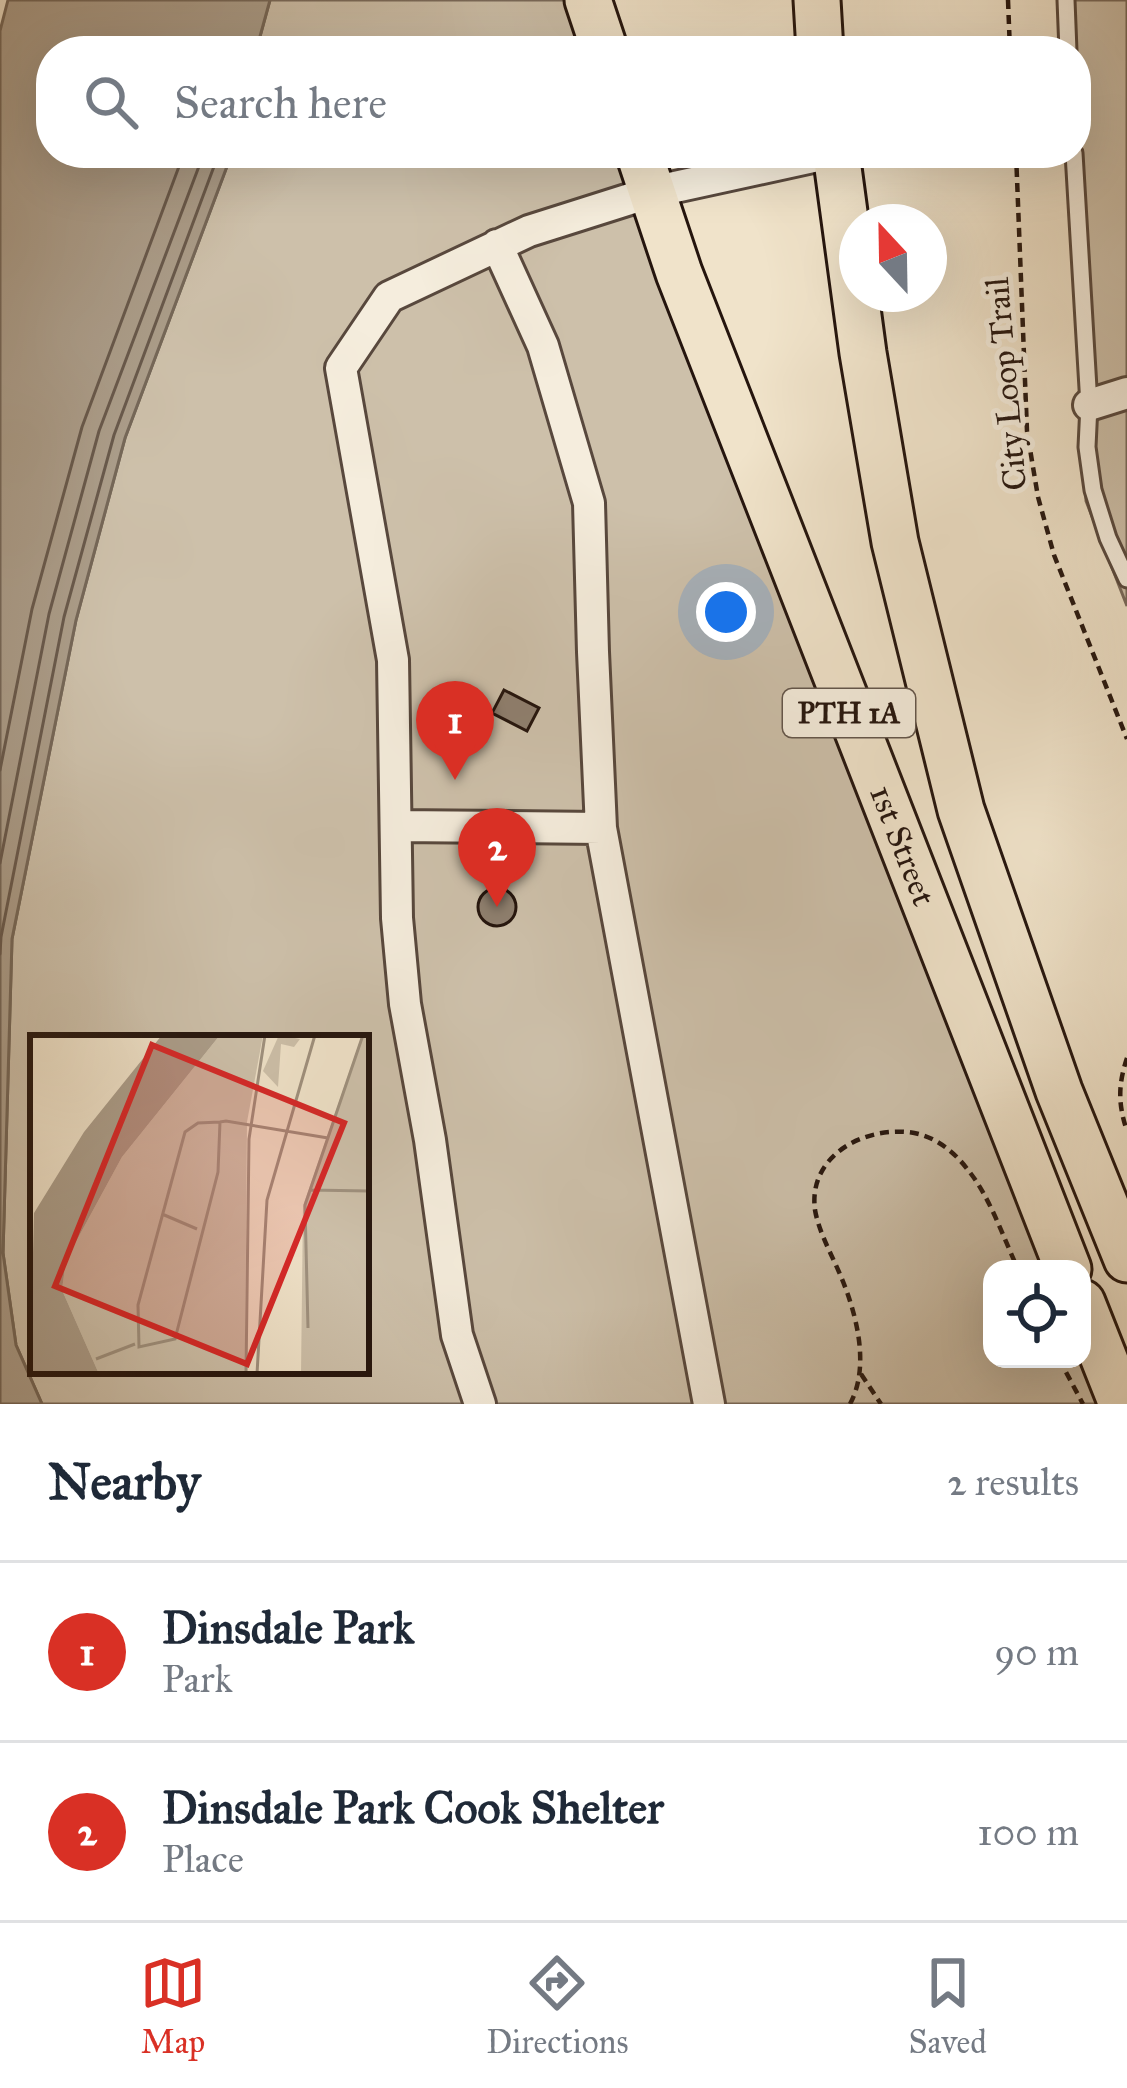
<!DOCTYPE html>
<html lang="en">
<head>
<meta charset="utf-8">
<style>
	:root { --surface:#fff; --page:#f2f2f3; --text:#1f2937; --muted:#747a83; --line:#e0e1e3; --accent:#d93025 }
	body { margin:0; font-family:"IM FELL Great Primer",serif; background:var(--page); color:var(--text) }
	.controls { position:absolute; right:36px; bottom:36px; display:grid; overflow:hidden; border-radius:24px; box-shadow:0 12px 48px #0002 }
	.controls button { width:108px; height:108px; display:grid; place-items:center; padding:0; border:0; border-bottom:3px solid var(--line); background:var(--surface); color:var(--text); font:60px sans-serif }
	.compass { position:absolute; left:839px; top:204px; width:108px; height:108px; border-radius:50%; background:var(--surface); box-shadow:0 12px 48px #0002; rotate:338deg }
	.you { position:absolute; left:726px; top:612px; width:42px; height:42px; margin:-30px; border:9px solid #fff; border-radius:50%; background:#1a73e8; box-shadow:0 0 0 18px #1a73e833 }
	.badge { display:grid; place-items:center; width:78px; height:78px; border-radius:50%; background:var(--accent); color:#fff; font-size:39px; font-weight:700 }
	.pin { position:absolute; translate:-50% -99px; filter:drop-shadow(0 3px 6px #0008) }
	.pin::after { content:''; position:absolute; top:63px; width:42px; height:36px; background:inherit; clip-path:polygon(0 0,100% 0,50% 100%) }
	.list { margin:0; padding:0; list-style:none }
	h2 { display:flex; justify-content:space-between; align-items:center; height:156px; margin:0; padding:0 48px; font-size:51px }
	h2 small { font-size:39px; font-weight:400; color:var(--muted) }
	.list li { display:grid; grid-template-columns:78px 1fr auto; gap:36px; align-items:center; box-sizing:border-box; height:180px; padding:0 48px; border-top:3px solid var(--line) }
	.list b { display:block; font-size:45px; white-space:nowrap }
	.list p { margin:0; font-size:39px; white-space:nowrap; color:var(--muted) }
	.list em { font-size:39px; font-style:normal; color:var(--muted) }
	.icon { flex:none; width:66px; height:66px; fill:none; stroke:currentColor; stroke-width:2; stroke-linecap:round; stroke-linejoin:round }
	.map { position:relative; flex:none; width:1127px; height:1404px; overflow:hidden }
	.search { position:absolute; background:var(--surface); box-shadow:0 12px 48px #0002; left:36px; right:36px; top:36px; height:132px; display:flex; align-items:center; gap:30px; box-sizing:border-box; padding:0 42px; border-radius:48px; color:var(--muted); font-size:45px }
	.sheet { height:516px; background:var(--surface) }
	nav { display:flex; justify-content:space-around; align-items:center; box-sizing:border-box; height:168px; border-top:3px solid var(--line); background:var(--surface); font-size:33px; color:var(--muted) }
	nav a { display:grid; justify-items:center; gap:6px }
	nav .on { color:var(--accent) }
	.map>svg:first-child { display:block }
	.green { fill:#cdc0aa; stroke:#796a5c; stroke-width:3; fill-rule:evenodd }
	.water { fill:#ab9d8a; stroke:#756758; stroke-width:3 }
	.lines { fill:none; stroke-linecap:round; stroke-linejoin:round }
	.shore { stroke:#68594c; stroke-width:3 }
	.building { fill:#8f8070; stroke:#25150e; stroke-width:3 }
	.service-casing { stroke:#58483d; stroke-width:21 }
	.minor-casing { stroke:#58483d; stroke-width:36 }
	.primary-casing { stroke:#25150e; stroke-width:51 }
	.path { stroke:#25150e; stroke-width:4.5; stroke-dasharray:9 6; stroke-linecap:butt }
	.service { stroke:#f5eddd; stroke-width:15 }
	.minor { stroke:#f5eddd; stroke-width:30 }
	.primary { stroke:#f0e3ca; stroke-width:45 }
	.labels { text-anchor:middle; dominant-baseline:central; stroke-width:10; stroke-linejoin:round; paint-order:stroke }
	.shield { fill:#f5eddd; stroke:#63564c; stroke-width:3 }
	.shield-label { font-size:30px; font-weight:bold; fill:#25150e }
	.street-label { font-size:33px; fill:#25150e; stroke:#f5eddd }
	.inset-road { fill:none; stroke:#9f917f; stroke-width:3 }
	.view { fill:#d62828; fill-opacity:0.15; stroke:#d62828; stroke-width:6 }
	.inset-edge { fill:none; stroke:#25150e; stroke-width:6 }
</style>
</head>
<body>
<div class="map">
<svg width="1127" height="1404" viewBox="0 0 1127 1404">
	<rect width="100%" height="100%" fill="#f0e3ca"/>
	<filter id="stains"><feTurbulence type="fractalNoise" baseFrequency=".00167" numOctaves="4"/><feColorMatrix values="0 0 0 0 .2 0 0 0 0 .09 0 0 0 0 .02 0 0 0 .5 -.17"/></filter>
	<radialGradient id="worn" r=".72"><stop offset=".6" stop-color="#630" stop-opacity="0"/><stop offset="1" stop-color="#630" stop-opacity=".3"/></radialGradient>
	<path class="green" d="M270,0H581L595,51H256Z
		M1065,0H1127V606L1086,501L1071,153H1076V51H1067Z
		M232,153H622L1062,1269H992V1359H1082L1115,1404H42L16,1345L3,1253L12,939L76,620L125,438ZM33,1038H366V1371H33Z"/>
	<path class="water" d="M8,0H270L256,51H51V153H232L125,438L76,620L12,939L3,1253L16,1345L42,1404H0V31Z"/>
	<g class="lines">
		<path class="shore" d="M0,770L32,609L82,427L184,153
			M0,863L49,614L99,431L204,153
			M0,954L1,937L64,617L114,435L219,153"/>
	</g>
	<path class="building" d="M504,690L539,708L527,731L492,713Z
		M478 907a19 19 0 1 1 38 0a19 19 0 1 1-38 0Z"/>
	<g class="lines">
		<g class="service-casing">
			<path id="service" d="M1066,0L1068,51
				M1074,153L1089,405L1087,447L1093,490L1108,538L1127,579"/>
		</g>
		<g class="minor-casing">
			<path id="minor" d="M497,245L543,346L589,503L593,652L601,828L709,1404
				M1089,405L1127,393
				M396,826L601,828
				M480,1404L457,1335L430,1140L405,1004L397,918L393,660L341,368L389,297L529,231L652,192L831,153"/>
		</g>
		<g class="primary-casing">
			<g id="primary">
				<path d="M588,0L605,51"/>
				<path d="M817,0L820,51"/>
				<path id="s1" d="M639,153L679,273L1068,1269"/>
				<path d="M836,153L863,353L895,542L961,810L1059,1091L1127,1259"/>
				<path d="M1082,1303L1122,1404"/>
			</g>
		</g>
		<path class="path" d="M1008,0L1010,51
			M1016,153L1027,431L1038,497L1054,555L1127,739
			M1127,1058C1118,1085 1118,1104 1127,1131
			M1059,1359L1083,1404
			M861,1374L881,1404
			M850,1404C870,1367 857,1316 842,1279C833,1257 819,1233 815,1210C808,1157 861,1128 907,1132C932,1134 953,1150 968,1170C990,1197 1003,1237 1018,1269"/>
		<use href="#service" class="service"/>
		<use href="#minor" class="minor"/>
		<use href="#primary" class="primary"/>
	</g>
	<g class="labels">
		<rect class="shield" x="783" y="689" width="132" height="48" rx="9"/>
		<g class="shield-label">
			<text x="849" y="713">PTH 1A</text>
		</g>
		<g class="street-label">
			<text transform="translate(1006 384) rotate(-95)">City Loop Trail</text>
			<text stroke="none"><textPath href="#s1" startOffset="741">1st Street</textPath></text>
		</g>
	</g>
	<g transform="translate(30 1035)">
		<rect width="339" height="339" fill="#f0e3ca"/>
		<path d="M190,0H233L217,87L215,339H69L32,255L36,225L92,122ZM249,0L270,4L264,12L251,9L248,52L233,36ZM332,0H339V339H271L273,171Z" fill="#cdc0aa"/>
		<path d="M132,0H190L92,122L36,225L32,255L69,339H0L4,178L54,97Z" fill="#ab9d8a"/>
		<path class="inset-road" d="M190,87L188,137L145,304L109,312L108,270L155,97L168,88L190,87L196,86L298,103M280,155L339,156M132,179L167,194M278,293L275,170L333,0M66,324L105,309M216,339L219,104L235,0M227,339L237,165L285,0"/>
		<path class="view" d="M122,10L314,88L217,329L25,251Z"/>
		<rect width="339" height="339" class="inset-edge"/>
	</g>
	<rect width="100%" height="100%" filter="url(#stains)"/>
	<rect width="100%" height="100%" fill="url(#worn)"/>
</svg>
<div class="controls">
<button><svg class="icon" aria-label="locate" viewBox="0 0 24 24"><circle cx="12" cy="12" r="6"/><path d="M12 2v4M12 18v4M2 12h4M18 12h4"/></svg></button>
</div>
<svg class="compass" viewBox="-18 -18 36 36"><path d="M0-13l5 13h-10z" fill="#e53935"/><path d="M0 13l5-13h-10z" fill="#747a83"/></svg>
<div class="you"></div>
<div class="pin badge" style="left:455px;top:780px">1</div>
<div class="pin badge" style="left:497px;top:907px">2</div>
<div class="search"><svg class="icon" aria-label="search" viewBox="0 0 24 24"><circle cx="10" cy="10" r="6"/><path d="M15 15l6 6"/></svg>Search here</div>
</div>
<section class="sheet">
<h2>Nearby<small>2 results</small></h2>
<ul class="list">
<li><span class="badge">1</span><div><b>Dinsdale Park</b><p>Park</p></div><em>90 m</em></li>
<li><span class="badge">2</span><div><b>Dinsdale Park Cook Shelter</b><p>Place</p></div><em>100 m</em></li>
</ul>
</section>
<nav>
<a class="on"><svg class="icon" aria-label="map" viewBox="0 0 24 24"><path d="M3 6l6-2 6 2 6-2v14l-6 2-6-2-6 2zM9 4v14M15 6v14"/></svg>Map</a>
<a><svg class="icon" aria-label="directions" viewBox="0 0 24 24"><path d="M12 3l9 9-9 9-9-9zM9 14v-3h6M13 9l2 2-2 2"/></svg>Directions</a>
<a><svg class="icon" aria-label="saved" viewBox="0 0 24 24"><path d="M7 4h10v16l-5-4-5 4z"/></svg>Saved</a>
</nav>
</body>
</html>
